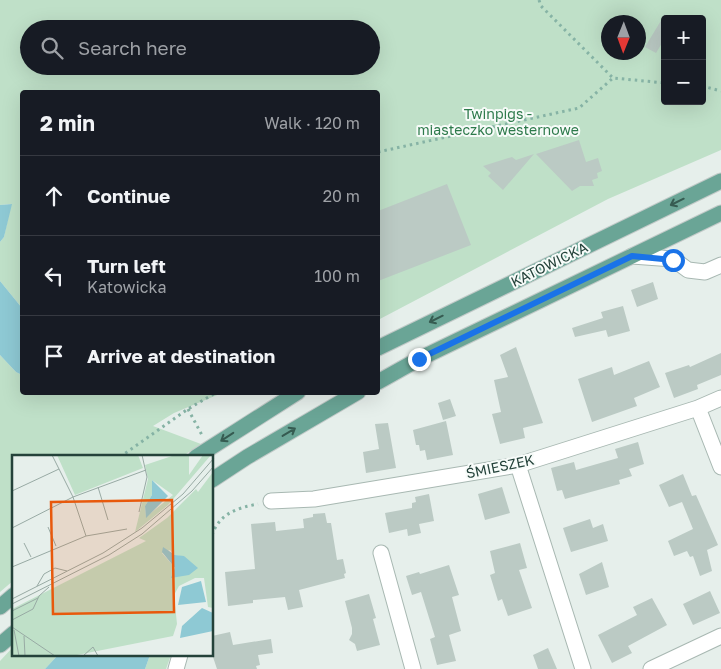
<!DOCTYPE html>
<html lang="en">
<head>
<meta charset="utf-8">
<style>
	:root { --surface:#171b24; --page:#20242c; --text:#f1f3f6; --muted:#9ea1a6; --line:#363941 }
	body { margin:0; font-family:"Golos Text",sans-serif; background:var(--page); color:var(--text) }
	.controls { position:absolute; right:15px; top:15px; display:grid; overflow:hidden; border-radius:5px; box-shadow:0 5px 20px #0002 }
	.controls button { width:45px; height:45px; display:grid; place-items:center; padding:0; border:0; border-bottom:1px solid var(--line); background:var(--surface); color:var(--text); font:25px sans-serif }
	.compass { position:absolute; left:601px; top:15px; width:45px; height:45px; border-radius:50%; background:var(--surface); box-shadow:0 5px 20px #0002; rotate:181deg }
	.stop { position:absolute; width:15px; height:15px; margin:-11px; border:4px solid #1a73e8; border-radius:50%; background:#fff }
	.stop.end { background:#1a73e8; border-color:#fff; box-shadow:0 1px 5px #0008 }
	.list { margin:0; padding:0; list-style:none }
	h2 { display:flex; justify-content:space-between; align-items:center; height:65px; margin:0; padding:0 20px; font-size:21px }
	h2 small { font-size:16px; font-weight:400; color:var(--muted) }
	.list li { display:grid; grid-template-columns:32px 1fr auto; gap:15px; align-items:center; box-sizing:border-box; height:80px; padding:0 20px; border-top:1px solid var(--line) }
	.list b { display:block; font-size:19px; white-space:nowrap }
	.list p { margin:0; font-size:16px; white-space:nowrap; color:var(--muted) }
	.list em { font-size:16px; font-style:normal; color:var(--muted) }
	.icon { flex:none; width:28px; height:28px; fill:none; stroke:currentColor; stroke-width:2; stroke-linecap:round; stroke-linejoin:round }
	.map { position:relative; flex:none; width:721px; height:669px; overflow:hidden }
	.search { position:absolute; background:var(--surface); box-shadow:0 5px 20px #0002; left:20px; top:20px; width:360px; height:55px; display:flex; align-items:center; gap:12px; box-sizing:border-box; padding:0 18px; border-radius:28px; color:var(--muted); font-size:19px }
	.panel { position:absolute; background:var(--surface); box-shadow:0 5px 20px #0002; left:20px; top:90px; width:360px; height:305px; border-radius:5px }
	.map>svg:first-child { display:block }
	.green { fill:#bfe0c8; fill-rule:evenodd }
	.water { fill:#8ec9d4 }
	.building { fill:#bbcac4 }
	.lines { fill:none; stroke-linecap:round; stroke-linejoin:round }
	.minor-casing { stroke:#a8b8b2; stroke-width:17 }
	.major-casing { stroke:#c2cac8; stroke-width:17 }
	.path { stroke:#86b3a5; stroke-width:3; stroke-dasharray:2.5 4; stroke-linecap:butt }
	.minor { stroke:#fff; stroke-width:15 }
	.major { stroke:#6aa596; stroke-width:15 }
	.oneway { stroke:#365b51 }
	.route { stroke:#1a73e8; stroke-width:6 }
	.labels { text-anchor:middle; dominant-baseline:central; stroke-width:4; stroke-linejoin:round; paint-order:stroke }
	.park-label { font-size:14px; fill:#2d7a4b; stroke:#f7fbf9 }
	.street-label { font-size:14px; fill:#24423a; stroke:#f7fbf9 }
	.inset-road { fill:none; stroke:#98aaa4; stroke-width:1 }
	.view { fill:#e8590c; fill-opacity:0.15; stroke:#e8590c; stroke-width:2.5 }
	.inset-edge { fill:none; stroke:#24423a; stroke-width:2.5 }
</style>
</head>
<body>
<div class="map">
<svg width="721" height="669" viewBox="0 0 721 669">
	<rect width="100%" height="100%" fill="#e6efeb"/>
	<path class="green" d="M0,0H721V150L608,199L378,320V92H22V308L0,281V242L4,237L11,204L0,205ZM665,19H702V101H665ZM608,22H638V52H608ZM29,29H371V66H29Z
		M0,355L16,372L22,375V392L222,393L174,413L153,426L201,444L183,456L14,457V580L0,592Z
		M14,646V655H58L45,669H0V661Z
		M150,655H171L166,669H145Z"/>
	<path class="water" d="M12,204L4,237L0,242V205Z
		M0,281L22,308V375L16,372L0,355Z
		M58,655H150L145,669H45Z"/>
	<path class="building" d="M665,14V38L656,53L645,47Z
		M579,140L586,162L598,158L602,171L597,173L598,178L592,180L594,186H580L572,191L536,154Z
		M534,154L503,190L488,176L491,173L483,166L512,157L516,160Z
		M447,184L471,245L378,281V211Z
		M653,282L658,299L637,307L631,290Z
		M623,306L630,331L608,337L606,330L575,337L572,328L603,318L601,312Z
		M516,347L543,423L523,428L525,438L500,444L492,414L501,412L494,380L508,377L500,355Z
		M721,353V375L697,385L698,389L674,398L665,373L689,365L690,367Z
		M649,361L660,387L634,398L637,406L592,422L578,379L612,367L614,375Z
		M450,399L456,416L443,420L438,403Z
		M446,421L453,455L427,460L425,450L420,451L419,445H416L413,430Z
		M388,423L396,468L366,473L363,452L379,449L375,424Z
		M638,442L644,464L629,469L632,476L619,480L620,484L565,499L562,490L557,491L551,468L574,462L576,470L618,458L615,449Z
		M683,474L692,496L696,495L718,545L707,550L712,571L700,576L693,556L690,557L687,551L674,556L668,541L693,529L682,502L669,507L659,485Z
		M502,487L510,513L485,520L478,494Z
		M429,494L434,521L419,524L421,533L408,536L407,529L389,533L385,513L412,508V503L416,502L415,497Z
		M325,513L327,523H331L337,560L343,559L346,573L344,574L345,578L299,590L303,607L288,610L285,597L253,600V603L228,606L225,572L255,569L251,524L275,522L276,531L304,528L303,519L313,517V514Z
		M590,519L593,528L603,524L608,541L571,552L563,528Z
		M520,543L527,568L519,570L532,608L508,616L502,599L498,601L490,575L495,573L490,551Z
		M602,562L609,587L586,595L579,574Z
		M449,565L459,595L452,597L461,631L449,635L456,661L437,665L430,639L435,637L421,592L412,595L406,576L419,572L420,574Z
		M710,591L720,613L693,625L683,604Z
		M369,594L376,618L373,619L380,645L357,651L355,644L349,640L352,634V628L345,601Z
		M652,598L667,625L628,646L632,653L612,663L598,635L637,615L633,607Z
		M230,632L233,645L271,639L273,653L258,655L260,665L256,666L257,669H217L212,654V636Z
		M548,648L557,669H538L533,655Z"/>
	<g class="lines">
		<g class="minor-casing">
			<path id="minor" d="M632,256L673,259L688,270L705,272L721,265
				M698,408L721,467
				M518,465L583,669
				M271,501L314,499L518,465L698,408L721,398
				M381,553L413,669
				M176,669L180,655
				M651,669L721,636"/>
		</g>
		<g class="major-casing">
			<path id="major" d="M378,348L721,181
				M378,382L419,359L721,213
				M196,457L298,392
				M212,480L247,457L358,392
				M0,607L14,595
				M0,645L14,633"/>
		</g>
		<path class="path" d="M539,0L541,6L613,78L665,83
			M702,86L721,91
			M378,152L579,108L613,78
			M188,409L203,437
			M120,457L188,409L217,392
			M212,535C220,513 237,508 258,504"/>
		<use href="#minor" class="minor"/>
		<use href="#major" class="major"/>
	</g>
	<defs><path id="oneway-shaft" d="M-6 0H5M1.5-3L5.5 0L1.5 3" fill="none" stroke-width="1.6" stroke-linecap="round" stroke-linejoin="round" transform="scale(1.25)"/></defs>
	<g class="oneway">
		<use href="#oneway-shaft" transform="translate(677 202) rotate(154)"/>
		<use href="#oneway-shaft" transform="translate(436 319) rotate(154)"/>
		<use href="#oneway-shaft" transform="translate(289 432) rotate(-31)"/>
		<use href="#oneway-shaft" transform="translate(227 437) rotate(147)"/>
	</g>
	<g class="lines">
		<path class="route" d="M419,359L632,256L673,260"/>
	</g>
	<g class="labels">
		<g class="park-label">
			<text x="498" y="113">Twinpigs -<tspan x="498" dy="16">miasteczko westernowe</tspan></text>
		</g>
		<g class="street-label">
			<text transform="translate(549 264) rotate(-26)">KATOWICKA</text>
			<text transform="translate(500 466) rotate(-12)">ŚMIESZEK</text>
		</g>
	</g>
	<g transform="translate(12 455)">
		<rect width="201" height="201" fill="#e6efeb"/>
		<path d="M45,0H126L131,13L63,40ZM163,0H177V20L191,0H199L156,50L123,77L136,24L133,10ZM140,25L161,40L134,62L133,51L140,40ZM201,17V153L196,152L192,123H183L167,131L162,140L165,169L161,181L60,201H0V154L134,86L127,83L155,63L184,34L186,37ZM158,95L163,100L173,102L163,113L150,98Z" fill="#bfe0c8" fill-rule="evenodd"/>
		<path d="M140,25L156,41L134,63L133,51L140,40ZM151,92L163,100L172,101L186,113L177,120L159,123L163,113L150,97ZM189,126L194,147L166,150L170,132ZM190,153L201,158V176L168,183L170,171Z" fill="#8ec9d4"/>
		<path class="inset-road" d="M40,0L61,42L74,81M86,32L96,65M0,36L47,14M127,57L135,22L130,0M36,72L44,91M0,73L61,42L134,15M12,88L19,102M0,112L74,81L115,74M25,131L32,119L43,113L55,116M0,144L91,98L130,73L171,39L202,3M0,149L97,100L130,79L180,36L202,11M0,156L26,143M0,165L21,154L27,141L37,132M0,172L43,201M2,175L7,201M12,181L13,201M71,201L81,192L86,201"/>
		<path class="view" d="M160,45L162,157L41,159L39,47Z"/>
		<rect width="201" height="201" class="inset-edge"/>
	</g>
</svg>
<div class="controls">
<button>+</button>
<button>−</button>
</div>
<svg class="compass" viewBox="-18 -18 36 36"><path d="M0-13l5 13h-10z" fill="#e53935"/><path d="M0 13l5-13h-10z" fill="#9ea1a6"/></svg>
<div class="stop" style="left:673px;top:260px"></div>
<div class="stop end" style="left:419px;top:359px"></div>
<div class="search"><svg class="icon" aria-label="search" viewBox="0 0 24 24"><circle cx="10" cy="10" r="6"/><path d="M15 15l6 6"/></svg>Search here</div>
<section class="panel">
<h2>2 min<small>Walk · 120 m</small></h2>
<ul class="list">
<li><svg class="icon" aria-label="ahead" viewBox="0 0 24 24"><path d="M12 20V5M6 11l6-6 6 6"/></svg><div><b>Continue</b></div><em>20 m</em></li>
<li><svg class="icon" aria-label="left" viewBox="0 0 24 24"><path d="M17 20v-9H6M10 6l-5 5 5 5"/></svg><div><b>Turn left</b><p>Katowicka</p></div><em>100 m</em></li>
<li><svg class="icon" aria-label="arrive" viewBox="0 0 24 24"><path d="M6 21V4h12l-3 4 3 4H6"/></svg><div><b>Arrive at destination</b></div></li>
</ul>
</section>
</div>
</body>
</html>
